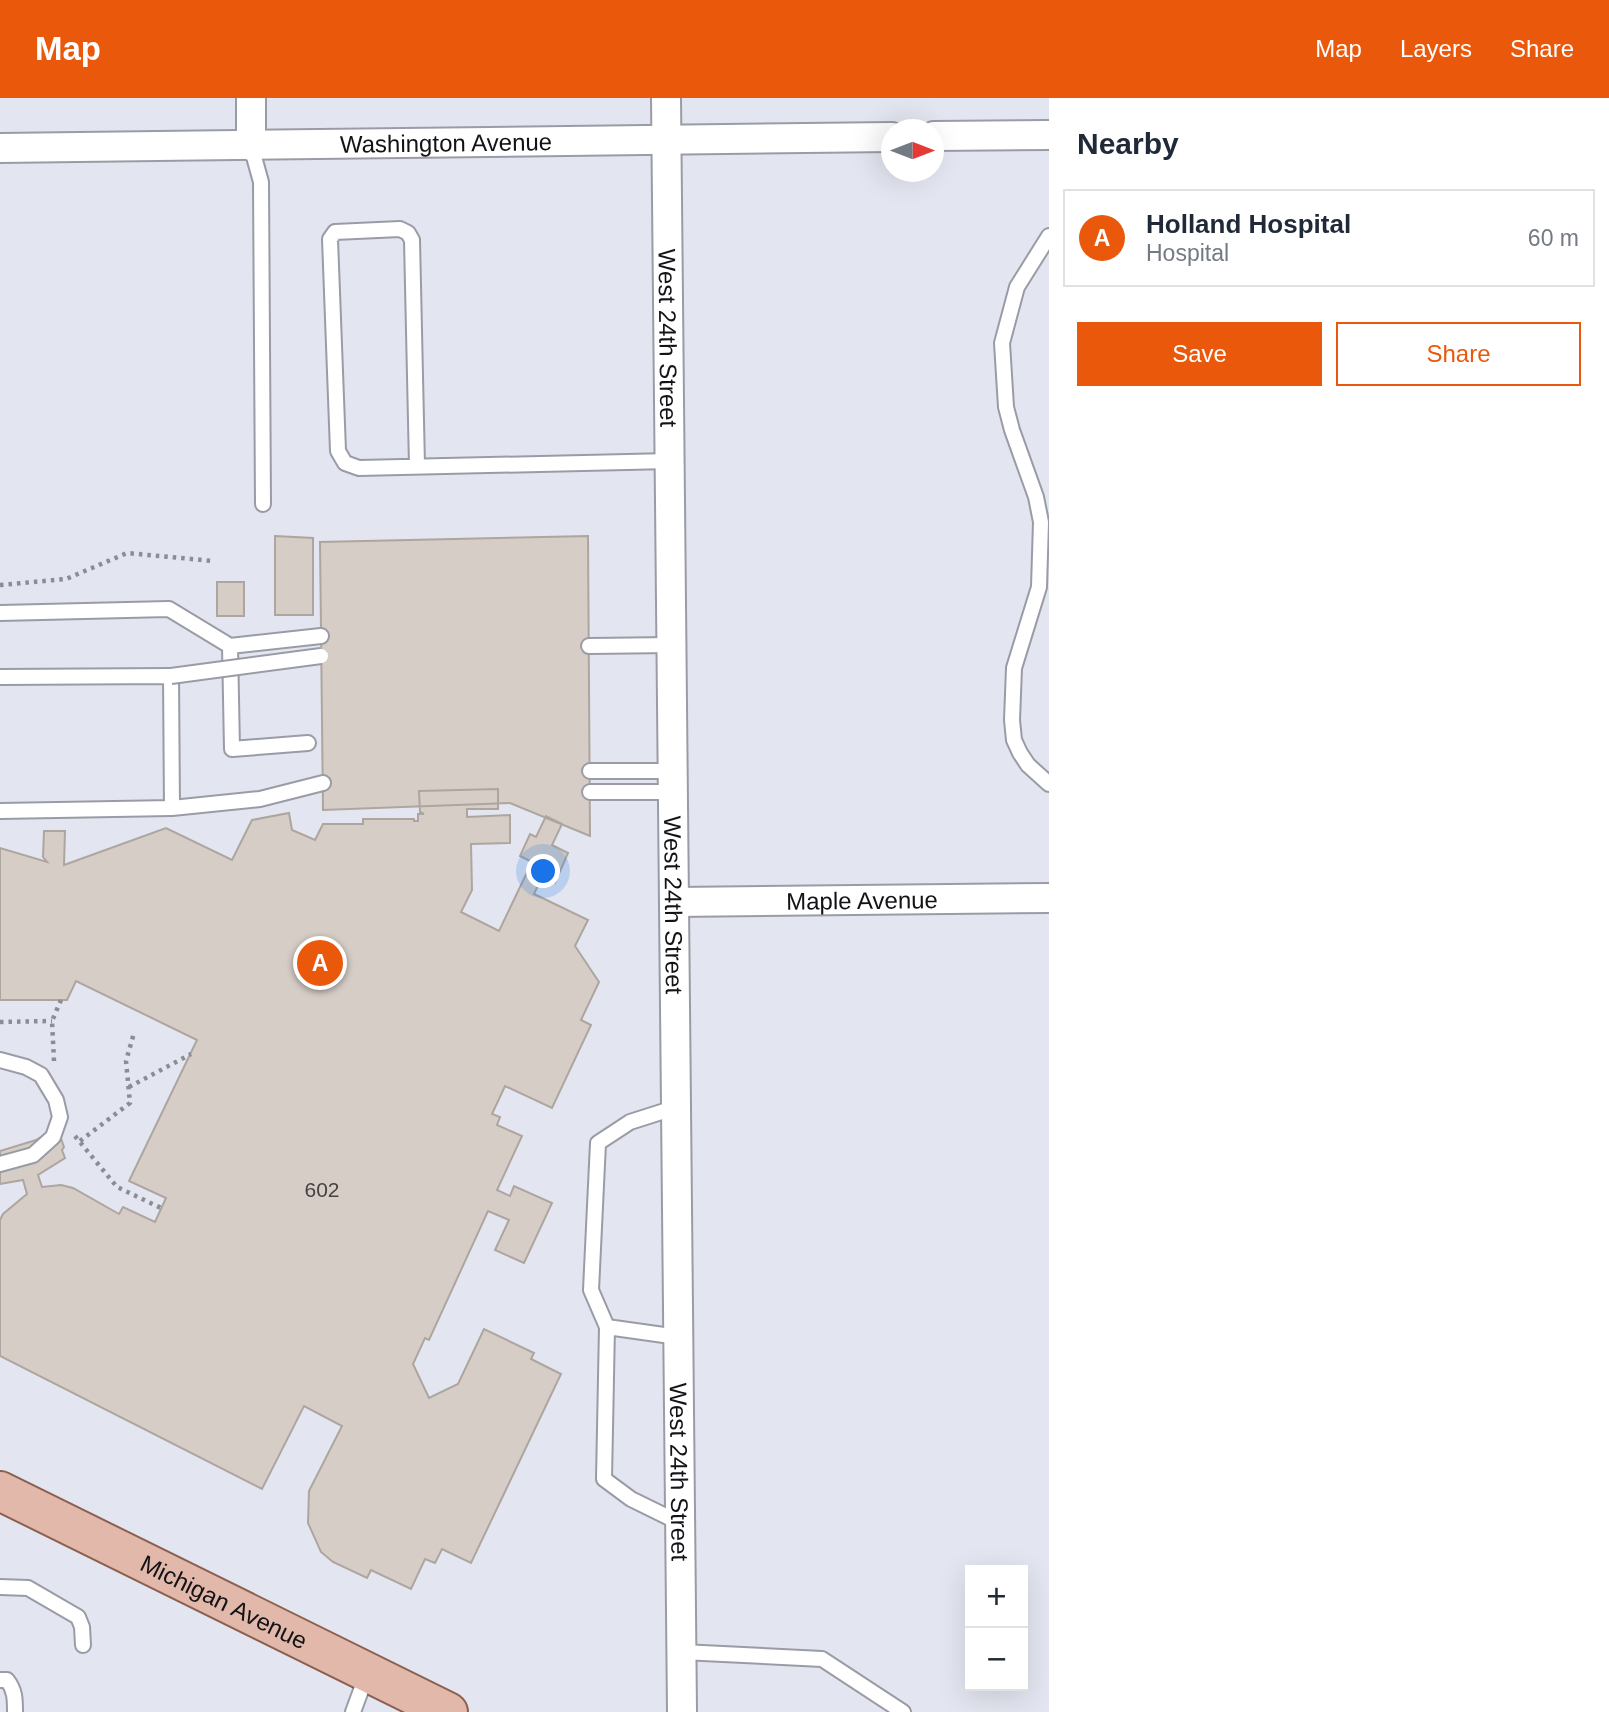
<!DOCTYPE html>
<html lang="en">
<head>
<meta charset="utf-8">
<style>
	:root { --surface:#fff; --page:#f6f6f7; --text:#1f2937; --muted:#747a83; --line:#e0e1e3; --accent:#ea580c }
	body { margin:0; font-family:Arial,sans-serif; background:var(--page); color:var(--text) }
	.controls { position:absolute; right:21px; bottom:21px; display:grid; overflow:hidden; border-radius:0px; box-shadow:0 7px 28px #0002 }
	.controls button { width:63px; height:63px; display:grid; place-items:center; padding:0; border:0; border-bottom:2px solid var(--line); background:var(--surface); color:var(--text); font:35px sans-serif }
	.compass { position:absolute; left:881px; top:21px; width:63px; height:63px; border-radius:50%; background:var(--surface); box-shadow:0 7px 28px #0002; rotate:90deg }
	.you { position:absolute; left:544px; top:774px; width:24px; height:24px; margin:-18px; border:5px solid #fff; border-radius:50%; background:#1a73e8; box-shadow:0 0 0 10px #1a73e833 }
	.badge { display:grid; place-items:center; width:46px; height:46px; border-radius:50%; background:var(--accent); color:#fff; font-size:23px; font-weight:700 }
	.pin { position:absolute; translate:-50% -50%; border:4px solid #fff; box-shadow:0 2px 7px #0006 }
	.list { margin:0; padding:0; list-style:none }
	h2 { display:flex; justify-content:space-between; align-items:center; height:91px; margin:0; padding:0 28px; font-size:30px }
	h2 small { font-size:23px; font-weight:400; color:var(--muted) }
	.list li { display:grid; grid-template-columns:46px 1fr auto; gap:21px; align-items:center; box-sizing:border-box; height:98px; margin:0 14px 14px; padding:0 14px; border:2px solid var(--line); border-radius:0px }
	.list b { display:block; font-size:26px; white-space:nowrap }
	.list p { margin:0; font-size:23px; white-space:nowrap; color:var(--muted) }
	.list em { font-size:23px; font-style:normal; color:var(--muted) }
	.actions { display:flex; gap:14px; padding:21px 28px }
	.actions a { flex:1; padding:16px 0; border:2px solid var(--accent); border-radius:0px; text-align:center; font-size:24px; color:var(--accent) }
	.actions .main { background:var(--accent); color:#fff }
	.map { position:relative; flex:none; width:1049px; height:1614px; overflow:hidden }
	header { display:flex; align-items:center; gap:42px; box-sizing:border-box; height:98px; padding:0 35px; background:var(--accent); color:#fff }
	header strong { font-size:33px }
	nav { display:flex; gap:38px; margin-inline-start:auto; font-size:24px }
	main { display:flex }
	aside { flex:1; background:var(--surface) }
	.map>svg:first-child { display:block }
	.building { fill:#d6cdc6; stroke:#ada59f; stroke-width:2 }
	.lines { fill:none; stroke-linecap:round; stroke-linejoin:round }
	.service-casing { stroke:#9a9ca5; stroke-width:18 }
	.minor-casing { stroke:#9a9ca5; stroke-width:32 }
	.primary-casing { stroke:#8c6051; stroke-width:42 }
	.path { stroke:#8b8c94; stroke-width:4.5; stroke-dasharray:3.5 5; stroke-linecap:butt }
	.service { stroke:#fff; stroke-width:14 }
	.minor { stroke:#fff; stroke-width:28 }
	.primary { stroke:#e1b8a9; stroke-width:38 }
	.service-bridge-casing { stroke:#9a9ca5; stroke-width:18; stroke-linecap:butt }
	.service-bridge { stroke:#fff; stroke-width:14 }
	.labels { text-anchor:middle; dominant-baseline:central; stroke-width:6; stroke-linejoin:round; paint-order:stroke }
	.number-label { font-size:21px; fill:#444243 }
	.street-label { font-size:24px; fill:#131317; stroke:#fff }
</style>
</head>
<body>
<header>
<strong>Map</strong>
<nav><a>Map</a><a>Layers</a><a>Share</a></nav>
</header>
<main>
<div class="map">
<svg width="1049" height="1614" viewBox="0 0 1049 1614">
	<rect width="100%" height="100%" fill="#e3e6f0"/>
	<path class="building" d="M275,438L313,440V517H275Z
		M588,438L590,738L510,705L323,712L320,444Z
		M217,484H244V518H217Z
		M498,691V711H467V719L510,717V745L471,746L472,792L461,814L499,833L532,764L520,758L530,736L536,739L546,718L562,726L552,747L568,755L555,785L542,779L534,796L588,822L575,848L599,884L581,922L591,927L552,1010L505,988L492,1016L500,1019L497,1027L522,1038L497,1092L510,1098L514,1088L552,1105L524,1165L495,1152L509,1122L488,1113L429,1242L425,1240L413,1266L429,1300L458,1286L484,1231L534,1255L531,1261L561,1276L471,1465L442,1451L435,1465L425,1461L411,1491L371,1472L367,1480L333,1464L321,1454L308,1425L309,1393L342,1328L304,1308L262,1391L0,1258V1122L3,1116L27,1096L23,1082L0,1086V1053L36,1042L57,1029L64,1049L62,1052L65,1060L38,1077L42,1089L61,1087L73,1090L119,1116L123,1109L155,1124L166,1100L129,1083L197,942L76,883L67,902H0V750L47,764L43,759L44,733H65L64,767L166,730L232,762L252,722L289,715L292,732L315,742L323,726H363V721H414V723H418V716H424L420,714L419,693Z"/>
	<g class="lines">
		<g class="service-casing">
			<path id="service" d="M251,48L261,84L263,406
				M1049,138L1017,189L1002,245L1006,309L1012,332L1036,399L1041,424L1039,489L1014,570L1012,622L1014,642L1020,655L1028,667L1049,686
				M417,368L412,142L408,135L400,131L335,134L330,141L338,353L345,365L359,370L670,363
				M0,515L169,511L230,548L232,651L308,645
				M230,548L321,538
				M589,548L673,547
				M0,579L171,578L172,710L0,713
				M590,673H674
				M590,694H675
				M172,710L260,701L323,685
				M0,962L26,969L41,977L56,1002L60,1019L53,1039L33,1057L0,1066
				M677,1009L630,1024L598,1045L591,1192L607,1229L678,1239
				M607,1229L604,1381L631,1401L680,1425
				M0,1489L28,1490L78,1519L82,1529L83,1547
				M682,1554L822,1561L903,1614
				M0,1582H7C15,1592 15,1601 15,1614
				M353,1614L367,1576"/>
		</g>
		<g class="minor-casing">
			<g id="minor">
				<path d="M251,0V48"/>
				<path id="s1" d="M666,0L682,1614"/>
				<path d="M934,38L1049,37"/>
				<path id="s2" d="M0,50L892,39"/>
				<path id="s3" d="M676,804L1049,800"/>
			</g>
		</g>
		<g class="primary-casing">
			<g id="primary">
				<path id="s4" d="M0,1393L448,1614"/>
			</g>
		</g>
		<path class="path" d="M0,487L66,481L127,455L213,463
			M0,924L52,923
			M54,963L52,923L61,902
			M129,989L191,956
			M75,1038L117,1089L161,1110
			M80,1043L130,1005L126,963L134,935"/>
		<use href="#service" class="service"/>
		<use href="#minor" class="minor"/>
		<use href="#primary" class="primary"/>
		<g class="service-bridge-casing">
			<path id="service-bridge" d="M171,578L321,558"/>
		</g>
		<use href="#service-bridge" class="service-bridge"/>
	</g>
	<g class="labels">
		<g class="number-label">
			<text x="322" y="1091">602</text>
		</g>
		<g class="street-label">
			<text stroke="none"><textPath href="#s2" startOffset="446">Washington Avenue</textPath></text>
			<text stroke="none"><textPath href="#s1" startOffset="240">West 24th Street</textPath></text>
			<text stroke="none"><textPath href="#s3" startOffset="186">Maple Avenue</textPath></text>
			<text stroke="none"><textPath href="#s1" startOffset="807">West 24th Street</textPath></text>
			<text stroke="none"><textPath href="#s1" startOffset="1374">West 24th Street</textPath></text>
			<text stroke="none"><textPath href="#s4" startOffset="250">Michigan Avenue</textPath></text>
		</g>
	</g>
</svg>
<div class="controls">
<button>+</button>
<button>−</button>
</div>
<svg class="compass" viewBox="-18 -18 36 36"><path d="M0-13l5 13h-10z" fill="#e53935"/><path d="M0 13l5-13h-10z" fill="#747a83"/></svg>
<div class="you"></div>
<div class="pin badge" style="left:320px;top:865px">A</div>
</div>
<aside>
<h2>Nearby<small></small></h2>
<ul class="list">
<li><span class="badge">A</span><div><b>Holland Hospital</b><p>Hospital</p></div><em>60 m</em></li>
</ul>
<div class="actions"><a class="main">Save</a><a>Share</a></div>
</aside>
</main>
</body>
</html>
